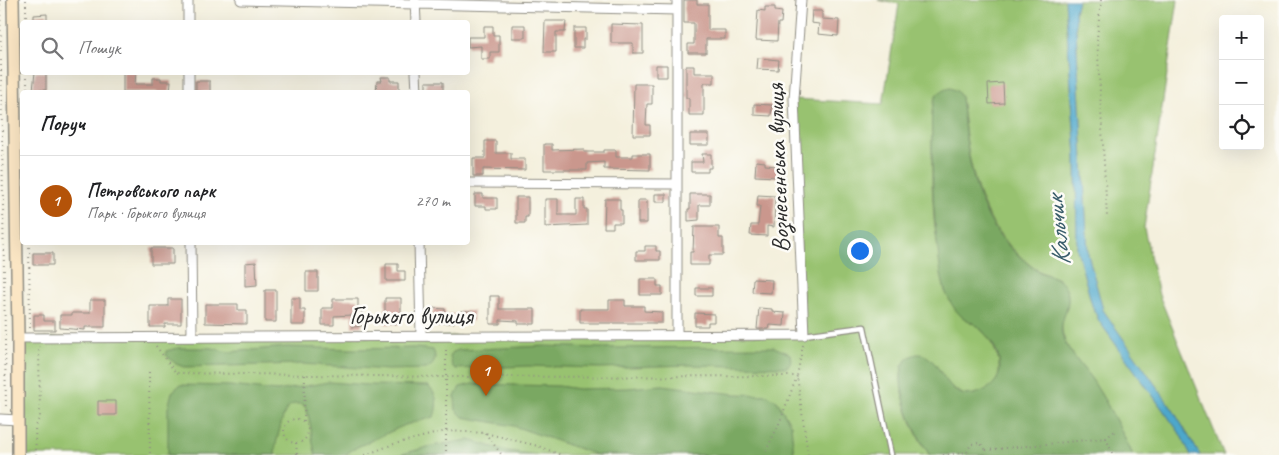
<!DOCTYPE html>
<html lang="uk">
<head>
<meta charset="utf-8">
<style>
	:root { --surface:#fff; --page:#f2f2f2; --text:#202124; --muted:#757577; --line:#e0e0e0; --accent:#b45309 }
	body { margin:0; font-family:Caveat,sans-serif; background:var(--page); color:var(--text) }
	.controls { position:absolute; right:15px; top:15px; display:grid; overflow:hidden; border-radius:5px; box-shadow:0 5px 20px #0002 }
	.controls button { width:45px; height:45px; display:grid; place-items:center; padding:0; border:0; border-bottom:1px solid var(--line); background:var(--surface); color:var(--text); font:25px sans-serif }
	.you { position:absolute; left:859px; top:250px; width:18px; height:18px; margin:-12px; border:4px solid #fff; border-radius:50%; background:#1a73e8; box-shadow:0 0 0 8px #1a73e833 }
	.badge { display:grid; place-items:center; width:32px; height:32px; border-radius:50%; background:var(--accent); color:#fff; font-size:16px; font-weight:700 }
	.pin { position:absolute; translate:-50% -41px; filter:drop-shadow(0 1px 2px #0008) }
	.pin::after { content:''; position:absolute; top:26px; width:18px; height:15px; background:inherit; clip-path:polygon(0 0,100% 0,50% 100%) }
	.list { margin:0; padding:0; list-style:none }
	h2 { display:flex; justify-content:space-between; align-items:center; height:65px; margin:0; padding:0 20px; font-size:21px }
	h2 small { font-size:16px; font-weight:400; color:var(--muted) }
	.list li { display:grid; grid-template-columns:32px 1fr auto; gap:15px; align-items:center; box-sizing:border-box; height:90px; padding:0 20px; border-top:1px solid var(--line) }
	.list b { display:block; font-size:19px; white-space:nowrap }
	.list p { margin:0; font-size:16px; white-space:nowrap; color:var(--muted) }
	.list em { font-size:16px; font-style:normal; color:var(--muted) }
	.icon { flex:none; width:28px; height:28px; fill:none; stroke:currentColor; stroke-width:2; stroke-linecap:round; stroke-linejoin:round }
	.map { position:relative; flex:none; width:1279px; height:455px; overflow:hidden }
	.search { position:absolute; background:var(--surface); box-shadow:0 5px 20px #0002; left:20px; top:20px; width:450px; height:55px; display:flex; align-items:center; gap:12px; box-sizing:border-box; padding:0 18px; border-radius:5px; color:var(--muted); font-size:19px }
	.panel { position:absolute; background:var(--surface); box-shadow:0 5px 20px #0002; left:20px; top:90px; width:450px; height:155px; border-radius:5px }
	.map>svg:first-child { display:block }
	.green { fill:#98c26f; stroke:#62764d }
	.forest { fill:#7aa862; stroke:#526a46 }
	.water { fill:#4ea7cb; stroke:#3c697b }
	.building { fill:#ca978d }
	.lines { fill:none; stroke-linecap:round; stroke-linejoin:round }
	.lane-casing { stroke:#908e84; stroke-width:7 }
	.street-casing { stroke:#908e84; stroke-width:11 }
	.secondary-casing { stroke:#908e84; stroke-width:14 }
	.path { stroke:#908e84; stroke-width:2; stroke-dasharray:1 4; stroke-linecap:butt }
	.lane { stroke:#fff; stroke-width:4.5 }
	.street { stroke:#fff; stroke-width:9 }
	.secondary { stroke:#fbe6c4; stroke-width:11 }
	.labels { text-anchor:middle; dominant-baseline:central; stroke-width:5; stroke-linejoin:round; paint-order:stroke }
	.street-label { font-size:25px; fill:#2b2b2b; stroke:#fdfcf7 }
	.water-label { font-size:26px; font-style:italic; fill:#395d6b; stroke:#fdfcf7 }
</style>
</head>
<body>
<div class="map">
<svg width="1279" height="455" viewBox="0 0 1279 455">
	<rect width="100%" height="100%" fill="#fdfcf7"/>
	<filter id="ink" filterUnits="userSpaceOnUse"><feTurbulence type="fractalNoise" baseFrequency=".02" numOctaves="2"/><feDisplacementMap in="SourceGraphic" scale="10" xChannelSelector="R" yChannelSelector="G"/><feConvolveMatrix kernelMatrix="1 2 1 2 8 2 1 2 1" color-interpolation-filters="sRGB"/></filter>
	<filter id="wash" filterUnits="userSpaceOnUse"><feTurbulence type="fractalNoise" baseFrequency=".0096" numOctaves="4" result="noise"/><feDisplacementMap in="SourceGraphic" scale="20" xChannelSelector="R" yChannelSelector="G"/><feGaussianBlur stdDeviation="1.12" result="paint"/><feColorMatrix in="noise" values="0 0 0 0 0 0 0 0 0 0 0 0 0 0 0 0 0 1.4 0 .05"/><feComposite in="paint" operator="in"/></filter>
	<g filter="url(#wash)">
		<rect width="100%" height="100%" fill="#f4f0dd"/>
		<path class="green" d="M878,0H1065L1076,157L1077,249L1092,305L1099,321L1179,432L1191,455H1133C1121,431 1109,406 1094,384C1085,368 1067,353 1063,335C1060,324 1063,316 1068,306L1059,279C1053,277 1047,275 1041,272C1032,268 1024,260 1017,253C973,213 968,153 961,97L932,122V183L934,219L942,277L945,291L961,316L977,326L987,336L994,348L999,361V377L991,388L977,394L964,395L953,388L945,380L937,367L902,365C898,395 912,431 930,455H27L22,338L804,335L794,99L883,104L899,4Z
			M1078,0H1178L1144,228L1159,295L1224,455H1200L1173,410L1103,310L1088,254L1075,12Z"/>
		<path class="forest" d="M950,88L957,91L961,97C967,148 971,204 1007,244C1012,250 1018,255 1024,260C1029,265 1035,270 1042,273C1053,277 1061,278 1066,289C1074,305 1057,320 1063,337C1069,353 1083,367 1093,381C1108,404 1121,430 1133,455H930C916,436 890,381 906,360C909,357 914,354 919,354C938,355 942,386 962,394C967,396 976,394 980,392C1002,384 1004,366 994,346C989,339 984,331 977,326C972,322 966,320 961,316C954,309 948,299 945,290C940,275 939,258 937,242C933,209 932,176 932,143C932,129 930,112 935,98C938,92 943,90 950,88Z
			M544,346L600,348L774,347L790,354L791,361L787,367L688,365L599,368L528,366L456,369L452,366L450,356L453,352L459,350Z
			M287,347L351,349L416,348L433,350C437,358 435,365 426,369L388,370L303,364L184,367L176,364L166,355V351L178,348H212L229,352Z
			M329,382L368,385L428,386C438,396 438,403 434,417L405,425L357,447L344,455H316C310,439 313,421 304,405C284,399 283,418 279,432C277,440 275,446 275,455H168V408L172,392L180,385L230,386L277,391Z
			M472,384L559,386L578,389L628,388L662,385L734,394L768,395L777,401L791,425L794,455H597L514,426L463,417L456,410L455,397L460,387Z
			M469,440L507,451L538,455H399L431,446Z"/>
		<path class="water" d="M1065,0H1078L1075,12L1088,254L1103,310L1173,410L1200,455H1191L1179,432L1099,321L1092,305L1077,249L1076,157Z"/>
		<g id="blocks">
			<path class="building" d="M684,0H697V4H708V30H725V39H706V53H688V44H694V23H684Z
				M765,7H775V11L782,12L781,23H778L777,41L756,40L758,10L765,11Z
				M812,11H822V19L839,20L838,36L818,34L819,24L811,23Z
				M47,14V22H34V15Z
				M545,21H566L565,32H556V52H544Z
				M611,24L643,25V53H633V43H611Z
				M512,25H525V38H512Z
				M484,26H493V35H499V52H490V59H481V46L468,47V37H484Z
				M574,28H586V39H583V48H574Z
				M758,58L779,60L778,70L757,69Z
				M656,65H667V77H656Z
				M686,66H694V73H714V83H704V115H689V98H686Z
				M35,72H46V90H33Z
				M123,72H136L135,84H153V78H161V81H171L170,92H123Z
				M381,77H390V81H399V92H376L377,81H382Z
				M196,81H210V92H196Z
				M426,82H443V92H426Z
				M1003,83L1004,103L989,104L988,84Z
				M634,84H652V104H647L646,125H650V135H633Z
				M754,104L772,105L771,116L754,115Z
				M690,134H709V145H690Z
				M485,141H496V153H511V159H525V170L483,169V176H473V158H485Z
				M544,144H552V150L584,149V152H604V150H616V157H633V154H650V170L604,169V162L587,163V170H544Z
				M702,154H711V168H708V172H691V162H703Z
				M756,161L765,162V165L778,166L777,177L755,176Z
				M475,194H483V198H497V209H486V206H475Z
				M655,194H666V202H655Z
				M690,194H710V205H699V220L688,221V209H690Z
				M758,195L775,196L774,227L767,226V236L750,235L751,225H758L760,206H757Z
				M516,197H528V217H525V223H516Z
				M545,199H558V215H576V199H584V209H587V225L545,227Z
				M605,199H620V210H622V223H613V228H604Z
				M638,200H647V223H638Z
				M694,227H719V238H723V255H709V265H690V252H693Z
				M645,246H656V251H660V260H636V251H645Z
				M151,248H173V264H151Z
				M33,253H53V265H33Z
				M256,262L257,285L245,286V263Z
				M386,264H398V271H405V281H386Z
				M306,272H318V291H306Z
				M640,279H657V286H662V295H640Z
				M753,279L772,280L771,293L752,292Z
				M696,288H712V296H696Z
				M265,290H276V322H265Z
				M490,296H499V309H535V324H518V321L500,320V324H490Z
				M291,298H300V310H305V325H291Z
				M385,298H401V324H385Z
				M168,299H181V324H165V327H150V306H168Z
				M333,299H358V307H362V326L352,327V315L334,316V325H322V308H333Z
				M90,300H105V327H85V330L60,328V315H72V313H90Z
				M609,300H625V306H644V311L662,312V323H580V309H609Z
				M205,304H238V310H247V324L205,323Z
				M433,308L445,309V314H455L454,323H432Z
				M759,308L772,309V312L785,313L784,326L770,325L769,329H757Z
				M460,311H473V321H460Z
				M695,313L714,314V322H708V326H695Z
				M34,315H44V321H55V330H34Z
				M98,401H116V415H98Z"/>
		</g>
	</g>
	<g filter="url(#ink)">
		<use href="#blocks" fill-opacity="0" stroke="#908e84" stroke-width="1"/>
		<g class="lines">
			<g class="lane-casing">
				<path id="lane" d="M804,335L864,327L891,455"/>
			</g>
			<g class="street-casing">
				<path id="street" d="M188,0V22
					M241,0L677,10
					M415,0L416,22
					M189,72V92
					M416,72L417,92
					M468,183L677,184
					M191,242L192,337
					M419,242L421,336
					M677,334V0
					M18,338L804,335L794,99L801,0
					M0,419L18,420"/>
			</g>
			<g class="secondary-casing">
				<path id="secondary" d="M13,0L18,338V455"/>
			</g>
			<path class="path" d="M0,0L6,410
				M26,0V22
				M1101,0L1097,38L1107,217
				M27,72V92
				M29,242L30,330
				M446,345V455
				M803,345L797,376L808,455
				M156,346L176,373L446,377L797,376L779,424L764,455
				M149,372L150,455
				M284 431a12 12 0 1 1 24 0a12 12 0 1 1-24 0Z
				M304,421L305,375
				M485,433L502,455
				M1106,438L1113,455
				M296,443L297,455
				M986,450L1106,438L1115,431
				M967,452L971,444L980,443L986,450
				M36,455L35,426L40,417L39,346
				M365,455L394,444L446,431L485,433L538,446L561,455
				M943,455L967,452
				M984,455L986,450"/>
			<use href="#lane" class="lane"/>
			<use href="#street" class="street"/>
			<use href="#secondary" class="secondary"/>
		</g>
	</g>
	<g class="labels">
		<g class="street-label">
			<text transform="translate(778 168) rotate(-92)">Вознесенська вулиця</text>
			<text x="411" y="316">Горького вулиця</text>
		</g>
		<g class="water-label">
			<text transform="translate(1058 231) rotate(-96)">Кальчик</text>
		</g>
	</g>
</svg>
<div class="controls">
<button>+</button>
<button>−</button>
<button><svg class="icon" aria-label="locate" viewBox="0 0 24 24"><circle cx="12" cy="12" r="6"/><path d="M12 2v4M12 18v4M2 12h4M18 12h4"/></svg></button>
</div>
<div class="you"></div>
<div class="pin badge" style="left:486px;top:396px">1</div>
<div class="search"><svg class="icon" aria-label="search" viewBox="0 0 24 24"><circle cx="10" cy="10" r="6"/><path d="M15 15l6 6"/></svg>Пошук</div>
<section class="panel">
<h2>Поруч<small></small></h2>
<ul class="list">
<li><span class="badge">1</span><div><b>Петровського парк</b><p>Парк · Горького вулиця</p></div><em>270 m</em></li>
</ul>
</section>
</div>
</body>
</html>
